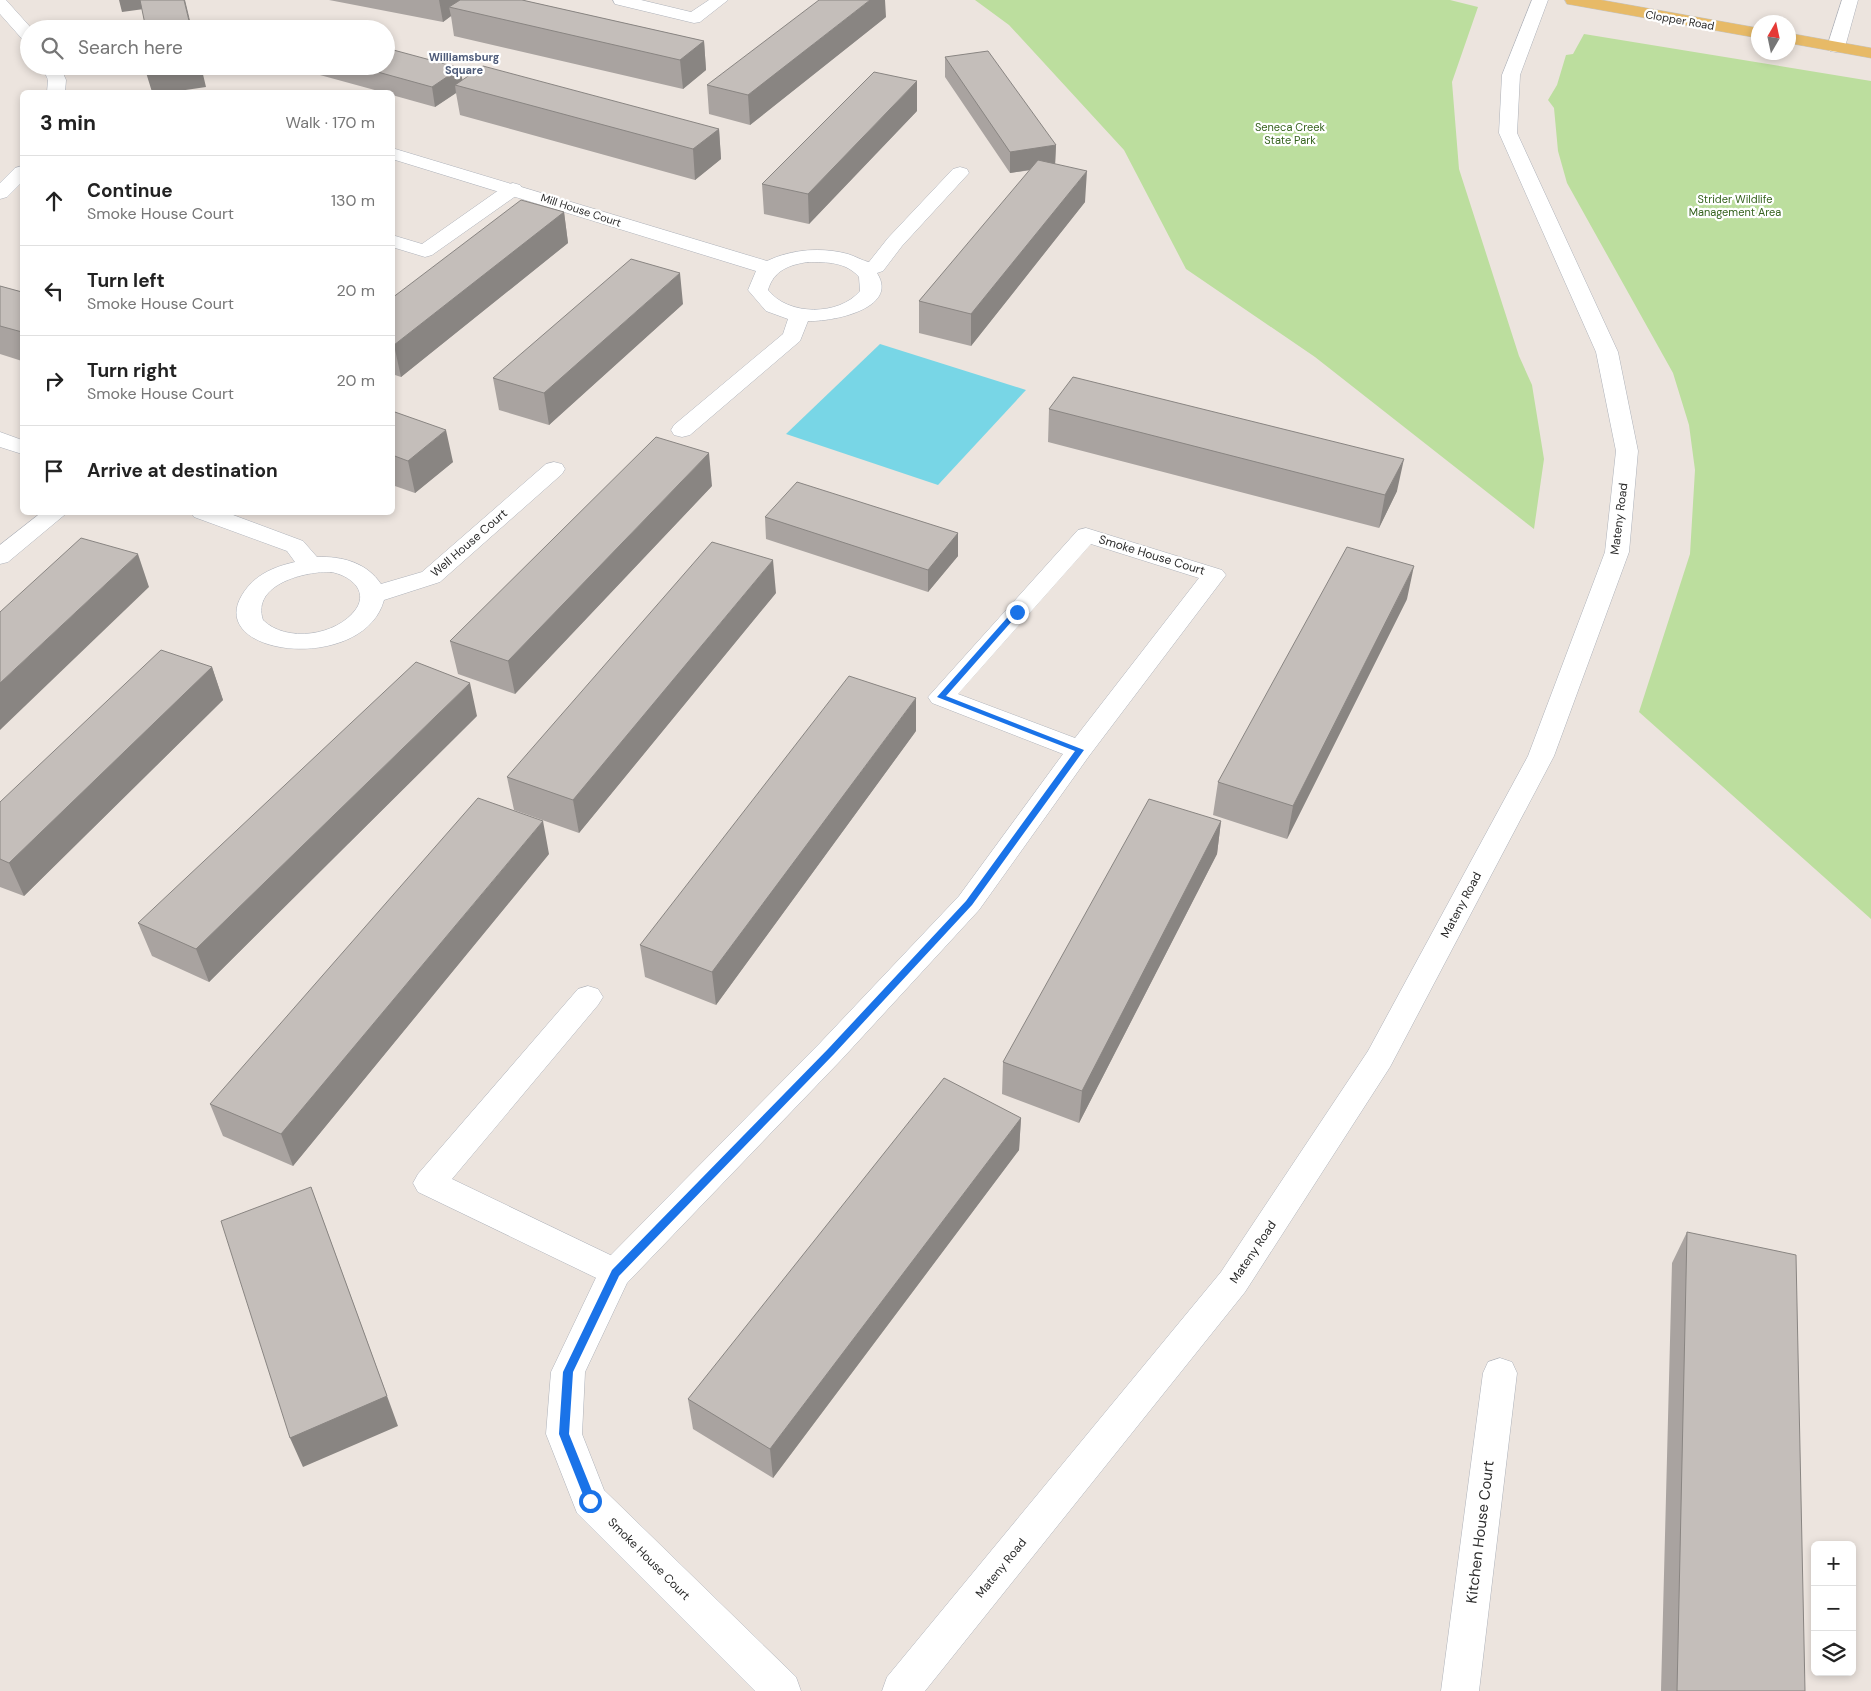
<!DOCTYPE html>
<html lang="en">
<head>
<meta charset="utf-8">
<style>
	:root { --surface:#fff; --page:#f2f2f2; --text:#222; --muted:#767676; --line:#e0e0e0 }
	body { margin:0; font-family:"DM Sans",sans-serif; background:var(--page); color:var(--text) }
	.controls { position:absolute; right:15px; bottom:15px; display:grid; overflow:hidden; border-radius:8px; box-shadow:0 2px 8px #0003 }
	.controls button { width:45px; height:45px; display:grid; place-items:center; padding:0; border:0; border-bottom:1px solid var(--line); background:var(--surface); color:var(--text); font:25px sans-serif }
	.compass { position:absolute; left:1751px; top:15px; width:45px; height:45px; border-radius:50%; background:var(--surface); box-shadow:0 2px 8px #0003; rotate:9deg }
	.stop { position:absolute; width:15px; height:15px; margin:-11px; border:4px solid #1a73e8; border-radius:50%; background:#fff }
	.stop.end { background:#1a73e8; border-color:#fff; box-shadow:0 1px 5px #0008 }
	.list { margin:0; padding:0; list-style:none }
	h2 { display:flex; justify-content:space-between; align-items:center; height:65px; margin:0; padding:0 20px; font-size:21px }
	h2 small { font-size:16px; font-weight:400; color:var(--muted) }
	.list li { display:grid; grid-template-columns:32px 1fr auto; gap:15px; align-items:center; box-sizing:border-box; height:90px; padding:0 20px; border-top:1px solid var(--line) }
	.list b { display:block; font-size:19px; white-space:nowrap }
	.list p { margin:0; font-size:16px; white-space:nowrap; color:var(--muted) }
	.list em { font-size:16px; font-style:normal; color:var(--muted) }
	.icon { flex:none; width:28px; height:28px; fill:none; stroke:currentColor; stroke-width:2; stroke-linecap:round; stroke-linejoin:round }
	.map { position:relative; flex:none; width:1871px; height:1691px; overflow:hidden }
	.search { position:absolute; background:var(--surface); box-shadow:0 2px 8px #0003; left:20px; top:20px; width:375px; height:55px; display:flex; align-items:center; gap:12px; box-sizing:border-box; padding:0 18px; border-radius:28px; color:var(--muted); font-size:19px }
	.panel { position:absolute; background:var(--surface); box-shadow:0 2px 8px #0003; left:20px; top:90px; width:375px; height:425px; border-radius:8px }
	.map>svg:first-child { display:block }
	.green { fill:#bcde9e }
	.water { fill:#78d6e6 }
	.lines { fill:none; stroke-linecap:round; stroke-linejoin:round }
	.lane-casing { stroke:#aeb2ba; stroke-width:1 }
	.street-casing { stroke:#aeb2ba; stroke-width:1 }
	.secondary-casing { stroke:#aeb2ba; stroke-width:1 }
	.primary-casing { stroke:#c4c4c4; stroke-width:1 }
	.lane { fill:#fff; fill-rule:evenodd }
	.street { fill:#fff; fill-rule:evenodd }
	.secondary { fill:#fff; fill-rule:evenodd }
	.primary { fill:#e7ba67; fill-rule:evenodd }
	.wall { fill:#a9a3a0 }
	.shaded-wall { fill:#898582 }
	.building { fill:#c4beba; stroke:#898582 }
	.route { fill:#1a73e8 }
	.labels { text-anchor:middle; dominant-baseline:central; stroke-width:4.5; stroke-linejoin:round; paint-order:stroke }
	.far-street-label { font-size:11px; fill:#2b2b2b; stroke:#fff }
	.far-neighbourhood-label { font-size:11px; font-weight:bold; fill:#4e5b79; stroke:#fff }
	.far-park-label { font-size:11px; fill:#36631f; stroke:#fff }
	.street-label { font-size:12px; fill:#2b2b2b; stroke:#fff }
	.near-street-label { font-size:15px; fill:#2b2b2b; stroke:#fff }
</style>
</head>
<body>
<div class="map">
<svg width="1871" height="1691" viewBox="0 0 1871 1691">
	<rect width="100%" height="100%" fill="#ece4de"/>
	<path class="green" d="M975,0H1450L1478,7L1452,82L1459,169L1519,356L1532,385L1544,459L1534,529L1315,357L1186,269L1124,150L1009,25Z
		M1584,34L1871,81V919L1639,712L1690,554L1695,470L1689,425L1673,373L1567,183L1558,151L1554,108L1548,100L1557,85L1566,55L1573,54Z"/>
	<path class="water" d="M880,344L1026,390L938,485L786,434Z"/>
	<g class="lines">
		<g class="lane-casing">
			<path id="lane" d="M613,0H641L691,12L709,0H728L700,22L694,23L615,4Z
				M1842,0H1858L1845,47L1842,51L1836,52L1830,51L1827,47Z
				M513,183L520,185L523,189L520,193L432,255L425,257L392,247V235L422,244L506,185Z
				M588,986L598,989L603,997L598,1005L452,1179L627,1263L631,1273L627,1283L615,1287L418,1192L413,1183L418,1174L578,989Z"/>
		</g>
		<g class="street-casing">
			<path id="street" d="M0,0H6L32,29H29V41L23,40L0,14Z
				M42,66H60L66,80L65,92H47L48,80Z
				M392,148L767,261C792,249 822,247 848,254C855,256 863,261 869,262L888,238L953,169L960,167L967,169L969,173L902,246L883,271L877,273C900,309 831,322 808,321L800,341L690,435L682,437L674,435L671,430L674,425L783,334L788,319L766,311L748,290L756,271L392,159ZM808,262C827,262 846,262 859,277L860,291C839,316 788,316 768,290C774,270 789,265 808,262Z
				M22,166V182L7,197L0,199V183L15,168Z
				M0,432L22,440V454L0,447Z
				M554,462L562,464L565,469L562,474L440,582L384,600C364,674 205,657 242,595C254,575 273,567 295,562L287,551L194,517L191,512H225L303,541L317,557C343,556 367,563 381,584L422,572L546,464ZM331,572C349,575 369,590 356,609C337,636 286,643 263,620C251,584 306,571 331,572Z
				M42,512H68L8,562L0,564V545Z
				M1086,528L1222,570L1226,575L1089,756L979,910L842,1059L627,1283L585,1372L582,1434L604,1490L796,1677L801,1691H755L577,1513L546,1434L551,1372L603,1263L820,1043L959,896L1063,754L932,703L928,697L1078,530ZM1091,544L1199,578L1075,738L958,694Z
				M1500,1358L1512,1362L1517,1373L1479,1691H1441L1483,1373L1488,1362Z"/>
		</g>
		<g class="secondary-casing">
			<path id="secondary" d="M1532,0H1548L1520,75L1517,133L1618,352L1638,451L1629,552L1554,756L1390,1067L1245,1292L925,1691H882L887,1677L1221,1272L1368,1051L1528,756L1605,552L1616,451L1596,352L1499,133L1502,75Z"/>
		</g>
		<g class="primary-casing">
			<path id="primary" d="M1565,0H1601L1758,28V38L1573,5L1567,4Z
				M1788,33L1871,48V58L1788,43Z"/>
		</g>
		<use href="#lane" class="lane"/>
		<use href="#street" class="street"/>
		<use href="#secondary" class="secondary"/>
		<use href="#primary" class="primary"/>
	</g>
	<path class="wall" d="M329,0H522L704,41L706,70L683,89L454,36L451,16L443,22Z
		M886,17L750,125L709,114L707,85Z
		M945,57L1056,145L1055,164L1085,202L971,346L919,333V301L1031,170L1010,173L945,77Z
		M287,66H386L719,129L721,159L695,180L460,115L456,93L435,107L392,95V92H382Z
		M917,111L809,224L764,214L762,184Z
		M564,212L568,243L401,377L392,374V298Z
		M0,286L22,292V361L0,354Z
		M683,304L549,425L499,410L493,378Z
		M1049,409L1397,491L1379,528L1048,442Z
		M392,411L453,462L415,493L392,485Z
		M712,486L515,694L458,674L450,641Z
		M765,517L958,533V556L928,592L766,539Z
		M776,593L579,833L514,810L507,777Z
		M1407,599L1287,839L1213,815L1218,782Z
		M212,667L223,700L24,896L0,887V802Z
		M477,716L209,982L152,956L138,923Z
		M916,731L716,1005L645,977L640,945Z
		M1221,821L1217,854L1079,1123L1002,1094L1003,1062Z
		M549,854L293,1166L223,1136L210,1104Z
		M1021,1118L1019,1150L773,1478L693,1429L688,1399Z
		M1687,1232L1805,1691H1661L1672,1263Z"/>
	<path class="shaded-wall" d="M119,0H142L144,9L122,12Z
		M184,0H185L192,29H191Z
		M439,0H467L449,7L451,16L443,22Z
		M870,0H885L886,17L750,125L748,95Z
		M704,41L706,70L683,89L680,60Z
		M144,66H201L206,87L172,92H152Z
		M460,68L464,87L455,85L456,93L435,107L432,87Z
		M917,81V111L809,224L808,194Z
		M719,129L721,159L695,180L693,149Z
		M1056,145L1055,166L1010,173V152Z
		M1087,171L1085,202L971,346V314Z
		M564,212L568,243L401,377L394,345Z
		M680,273L683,304L549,425L544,393Z
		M446,430L453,462L415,493L408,461Z
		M709,453L712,486L515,694L508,661Z
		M1404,459L1397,491L1379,528L1385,495Z
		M958,533V556L928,592V570Z
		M138,554L149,587L0,730V683Z
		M773,560L776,593L579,833L573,800Z
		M1414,566L1407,599L1287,839L1293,806Z
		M212,667L223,700L24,896L9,863Z
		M470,683L477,716L209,982L196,949Z
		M916,698V731L716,1005L712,972Z
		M543,821L549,854L293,1166L281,1134Z
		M1221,821L1217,854L1079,1123L1082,1091Z
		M1021,1118L1019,1150L773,1478L770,1449Z
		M311,1187L398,1426L303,1467L290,1438Z"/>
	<path class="building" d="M140,0H184L191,29H146Z
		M460,0H522L704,41L680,60L449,7Z
		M819,0H870L748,95L707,85Z
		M298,25L314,29H292Z
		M386,48L460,68L432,87L356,66H386Z
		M988,51L1056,145L1010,152L945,57Z
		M483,66L719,129L693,149L455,85Z
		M874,72L917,81L808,194L762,184Z
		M1038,160L1087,171L971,314L919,301Z
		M521,200L564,212L394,345L392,344V298Z
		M631,259L680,273L544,393L493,378Z
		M0,286L22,292V332L0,326Z
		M1073,377L1404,459L1385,495L1049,409Z
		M392,411L446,430L408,461L392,455Z
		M656,437L709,453L508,661L450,641Z
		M797,482L958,533L928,570L765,517Z
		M81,538L138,554L0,683V612Z
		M712,542L773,560L573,800L507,777Z
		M1347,547L1414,566L1293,806L1218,782Z
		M161,650L212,667L9,863L0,859V802Z
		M416,662L470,683L196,949L138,923Z
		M849,676L916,698L712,972L640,945Z
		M478,798L543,821L281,1134L210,1104Z
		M1149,799L1221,821L1082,1091L1003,1062Z
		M944,1078L1021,1118L770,1449L688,1399Z
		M311,1187L387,1396L290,1438L221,1221Z
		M1687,1232L1796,1255L1805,1691H1677Z"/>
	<path class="route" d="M1014,610L1020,612L946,696L1084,750L972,905L834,1054L619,1276L573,1372L569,1434L596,1501L594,1505L590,1506L587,1505L559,1434L563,1372L612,1270L828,1049L966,901L1075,751L937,697Z"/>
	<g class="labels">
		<g class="far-street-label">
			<text transform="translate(1680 20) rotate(10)">Clopper Road</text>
			<text transform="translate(581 210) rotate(18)">Mill House Court</text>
		</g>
		<g class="far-neighbourhood-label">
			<text x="464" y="57">Williamsburg<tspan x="464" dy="13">Square</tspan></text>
		</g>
		<g class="far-park-label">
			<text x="1290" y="127">Seneca Creek<tspan x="1290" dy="13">State Park</tspan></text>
			<text x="1735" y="199">Strider Wildlife<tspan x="1735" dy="13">Management Area</tspan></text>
		</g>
		<g class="street-label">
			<text transform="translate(1619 519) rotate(-83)">Mateny Road</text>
			<text transform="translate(469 543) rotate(-41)">Well House Court</text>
			<text transform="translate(1152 555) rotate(17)">Smoke House Court</text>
			<text transform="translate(1461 905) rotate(-62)">Mateny Road</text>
			<text transform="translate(1253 1252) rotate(-56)">Mateny Road</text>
			<text transform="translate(649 1559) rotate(45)">Smoke House Court</text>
			<text transform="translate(1001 1568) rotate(-51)">Mateny Road</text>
		</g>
		<g class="near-street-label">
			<text transform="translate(1480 1532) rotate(-83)">Kitchen House Court</text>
		</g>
	</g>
</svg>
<div class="controls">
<button>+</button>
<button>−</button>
<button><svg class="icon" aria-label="layers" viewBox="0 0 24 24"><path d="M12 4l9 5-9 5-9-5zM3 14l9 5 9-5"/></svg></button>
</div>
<svg class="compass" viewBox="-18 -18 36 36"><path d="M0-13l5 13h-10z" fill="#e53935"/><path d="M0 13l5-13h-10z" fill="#767676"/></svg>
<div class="stop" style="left:590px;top:1501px"></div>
<div class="stop end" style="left:1017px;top:612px"></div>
<div class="search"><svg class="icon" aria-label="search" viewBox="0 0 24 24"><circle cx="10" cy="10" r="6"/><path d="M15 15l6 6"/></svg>Search here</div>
<section class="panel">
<h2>3 min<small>Walk · 170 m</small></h2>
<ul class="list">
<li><svg class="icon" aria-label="ahead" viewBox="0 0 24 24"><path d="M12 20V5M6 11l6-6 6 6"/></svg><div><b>Continue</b><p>Smoke House Court</p></div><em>130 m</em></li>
<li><svg class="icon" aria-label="left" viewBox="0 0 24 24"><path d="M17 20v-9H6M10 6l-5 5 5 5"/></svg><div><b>Turn left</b><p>Smoke House Court</p></div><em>20 m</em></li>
<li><svg class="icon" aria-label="right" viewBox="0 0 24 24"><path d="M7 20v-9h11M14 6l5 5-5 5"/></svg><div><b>Turn right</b><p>Smoke House Court</p></div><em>20 m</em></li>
<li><svg class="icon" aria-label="arrive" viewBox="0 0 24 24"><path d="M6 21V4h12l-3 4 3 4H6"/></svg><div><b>Arrive at destination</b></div></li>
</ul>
</section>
</div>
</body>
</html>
